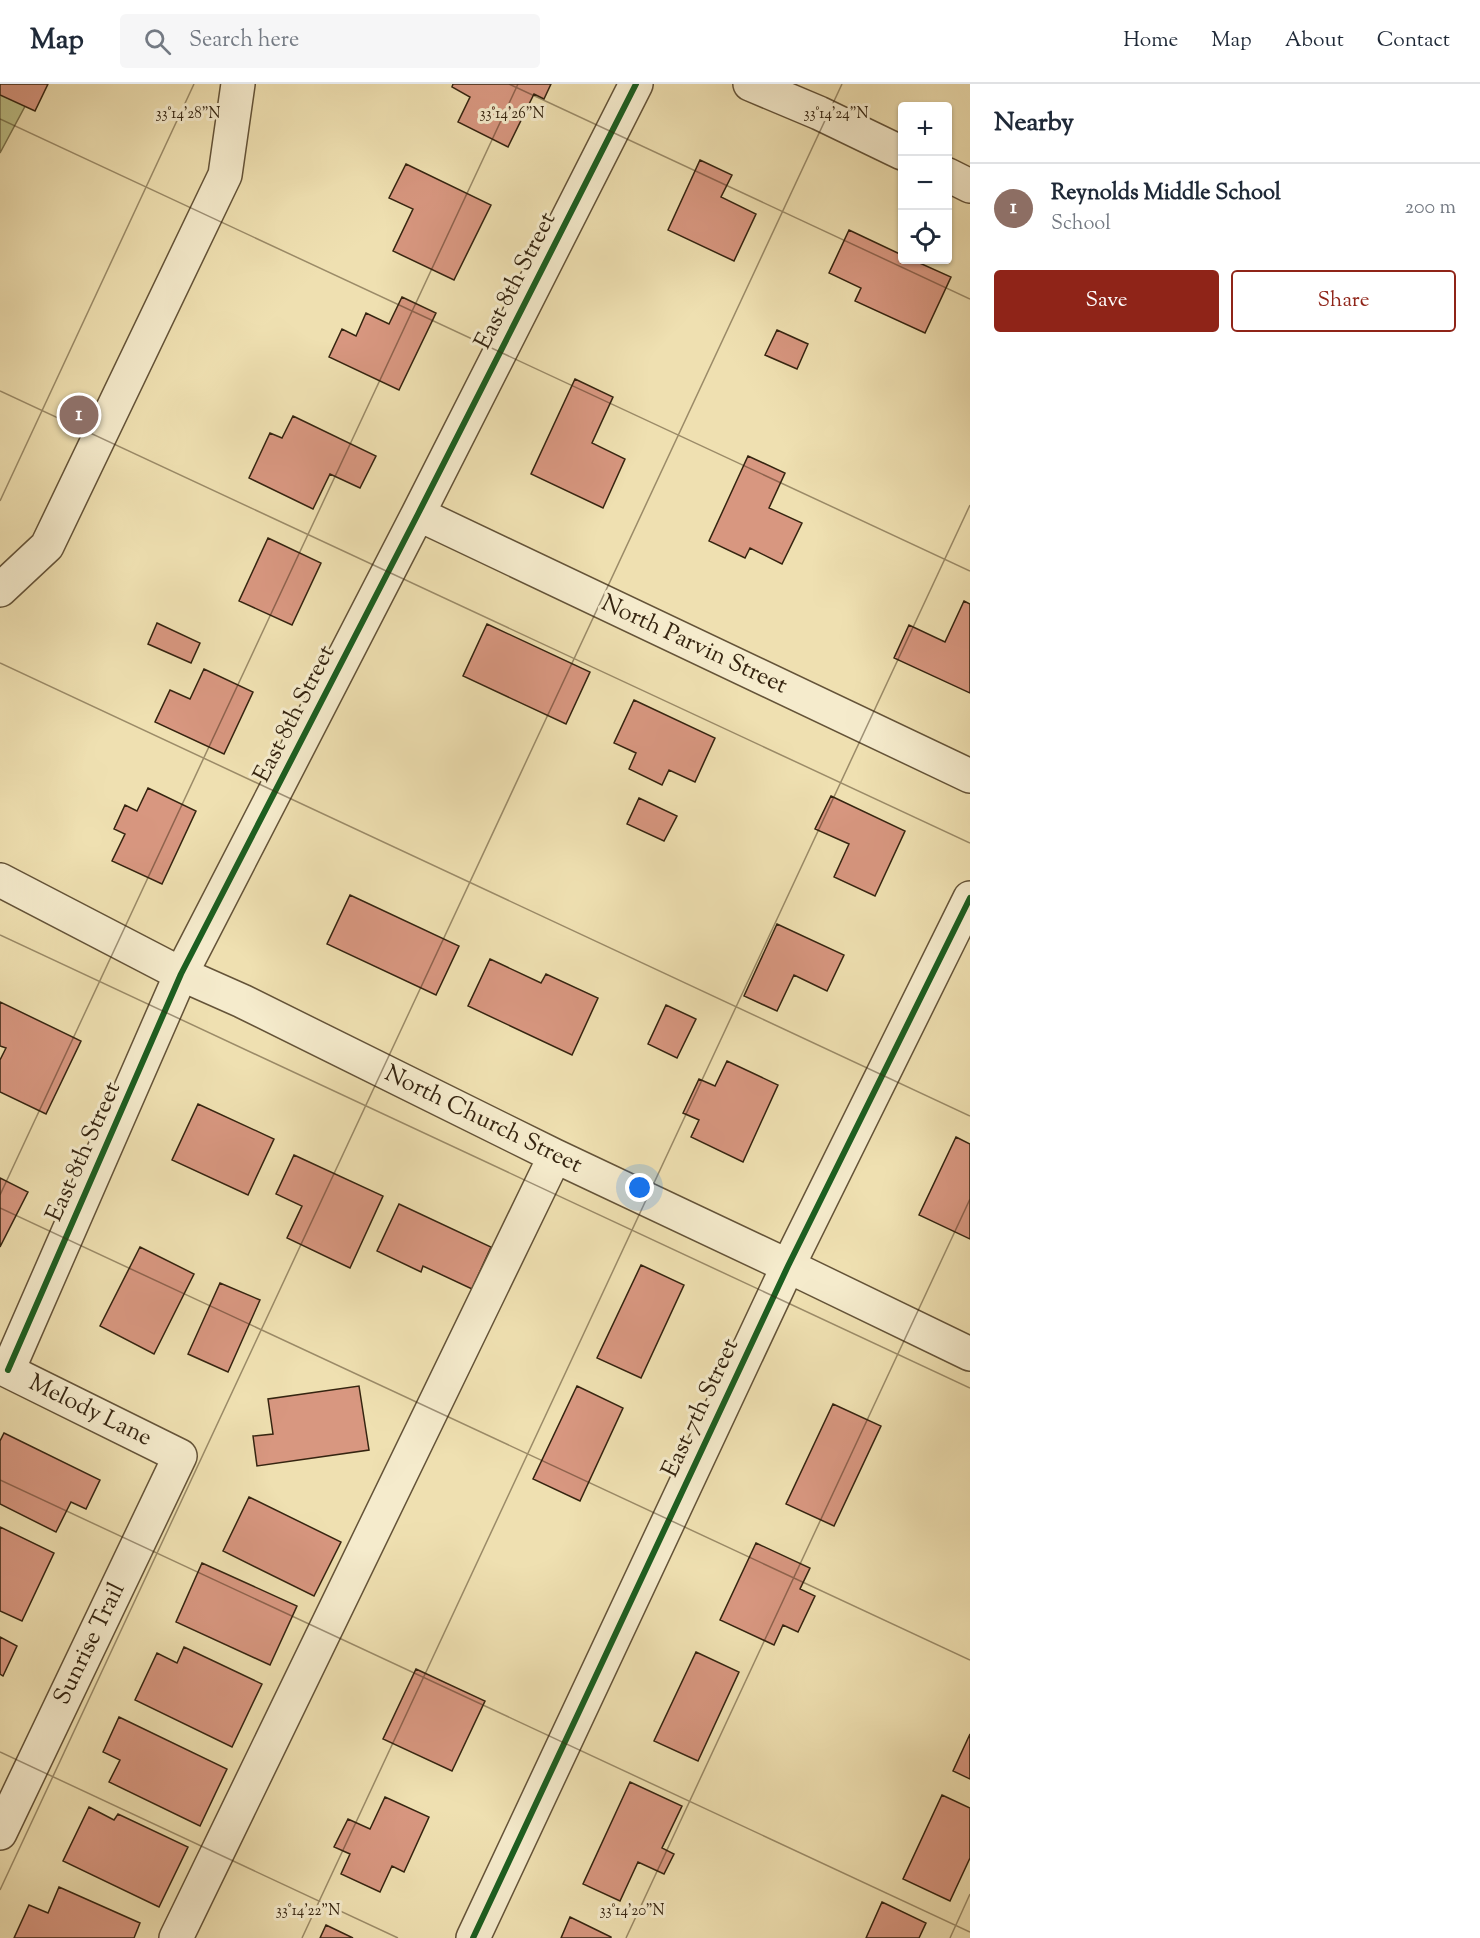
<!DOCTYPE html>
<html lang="en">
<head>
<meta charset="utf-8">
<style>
	:root { --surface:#fff; --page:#f6f6f7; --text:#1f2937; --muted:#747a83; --line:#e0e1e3; --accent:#8f2418 }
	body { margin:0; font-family:"Sorts Mill Goudy",serif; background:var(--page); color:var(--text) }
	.controls { position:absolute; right:18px; top:18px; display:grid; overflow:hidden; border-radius:6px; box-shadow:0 2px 4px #0004 }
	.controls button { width:54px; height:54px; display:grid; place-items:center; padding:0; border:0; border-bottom:2px solid var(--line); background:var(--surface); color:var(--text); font:30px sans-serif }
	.you { position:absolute; left:640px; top:1104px; width:21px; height:21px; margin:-15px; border:4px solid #fff; border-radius:50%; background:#1a73e8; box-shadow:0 0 0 9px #1a73e833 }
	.badge { display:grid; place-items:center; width:39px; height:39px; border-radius:50%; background:var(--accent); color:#fff; font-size:20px; font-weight:700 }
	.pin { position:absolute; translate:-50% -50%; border:3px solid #fff; box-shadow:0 2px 6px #0006 }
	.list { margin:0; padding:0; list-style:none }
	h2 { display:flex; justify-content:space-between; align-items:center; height:78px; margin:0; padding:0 24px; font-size:26px }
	h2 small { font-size:20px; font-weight:400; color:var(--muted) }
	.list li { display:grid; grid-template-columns:39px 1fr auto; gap:18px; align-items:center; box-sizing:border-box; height:90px; padding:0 24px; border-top:2px solid var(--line) }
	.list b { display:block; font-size:22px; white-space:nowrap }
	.list p { margin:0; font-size:20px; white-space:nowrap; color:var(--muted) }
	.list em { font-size:20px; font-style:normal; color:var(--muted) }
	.actions { display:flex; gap:12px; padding:18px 24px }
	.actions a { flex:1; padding:14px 0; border:2px solid var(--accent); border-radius:6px; text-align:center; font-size:21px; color:var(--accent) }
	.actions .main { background:var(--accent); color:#fff }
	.icon { flex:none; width:33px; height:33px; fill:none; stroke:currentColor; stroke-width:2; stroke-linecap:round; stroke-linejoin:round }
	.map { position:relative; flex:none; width:970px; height:1854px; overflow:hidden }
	header { display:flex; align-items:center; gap:36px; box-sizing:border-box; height:84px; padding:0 30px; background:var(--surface); border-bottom:2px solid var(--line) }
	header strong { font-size:28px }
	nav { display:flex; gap:33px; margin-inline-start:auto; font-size:21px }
	.search { width:420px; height:54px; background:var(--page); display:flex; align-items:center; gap:15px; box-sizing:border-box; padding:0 21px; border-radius:6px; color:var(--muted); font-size:22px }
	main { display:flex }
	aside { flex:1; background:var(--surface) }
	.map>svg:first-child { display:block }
	.garden { fill:#bec188; stroke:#7a724c; stroke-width:1.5 }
	.building { fill:#d89780; stroke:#352410; stroke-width:1.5 }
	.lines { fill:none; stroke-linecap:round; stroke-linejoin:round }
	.minor-casing { stroke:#645338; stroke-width:36 }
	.minor { stroke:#f5ebcc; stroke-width:33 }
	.cycleway-casing { stroke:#f5ebcc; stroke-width:10 }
	.cycleway { stroke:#1b5e20; stroke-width:6 }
	.ticks { fill:none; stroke:#352410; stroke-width:1.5; stroke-opacity:0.45 }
	.labels { text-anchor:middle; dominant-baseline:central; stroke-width:6; stroke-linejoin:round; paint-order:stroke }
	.street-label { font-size:24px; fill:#352410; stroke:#f5ebcc }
	.ticks-label { font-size:15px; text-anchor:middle; fill:#352410; stroke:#f5ebcc; stroke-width:6; stroke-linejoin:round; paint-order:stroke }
</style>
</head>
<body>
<header>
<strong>Map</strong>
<div class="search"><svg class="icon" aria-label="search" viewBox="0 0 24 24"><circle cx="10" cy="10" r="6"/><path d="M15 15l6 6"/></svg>Search here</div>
<nav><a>Home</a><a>Map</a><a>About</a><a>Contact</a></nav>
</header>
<main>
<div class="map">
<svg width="970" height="1854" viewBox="0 0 970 1854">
	<rect width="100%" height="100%" fill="#efe0b1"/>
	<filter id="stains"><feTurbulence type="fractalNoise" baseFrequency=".00333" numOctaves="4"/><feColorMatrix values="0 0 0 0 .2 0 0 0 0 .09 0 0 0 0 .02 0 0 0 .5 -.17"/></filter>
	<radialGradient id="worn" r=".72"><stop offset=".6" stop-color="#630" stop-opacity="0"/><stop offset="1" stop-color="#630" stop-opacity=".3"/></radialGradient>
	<path class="garden" d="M0,0H37L0,69Z"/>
	<path class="building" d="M0,0H48L35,27L0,11Z
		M453,0H551L544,15L534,10L508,63L458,38L470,13L452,3Z
		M700,76L732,91L721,113L756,130L734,177L668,146Z
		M406,80L491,121L454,196L393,167L413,125L389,114Z
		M849,146L902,171V176H913L951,193L925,249L855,217L861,204L829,189Z
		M402,213L436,229L399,306L329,273L342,245L356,252L366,229L389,240Z
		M777,246L808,260L797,285L765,271Z
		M575,295L613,313L592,359L625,375L603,424L531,390Z
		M293,332L376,372L360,404L330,390L313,425L249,394L270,349L282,354Z
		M748,372L785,389L769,424L802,439L782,480L750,464L745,474L709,457Z
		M268,454L321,479L292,541L239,517Z
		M964,517L970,520V609L894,574L909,541L945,558Z
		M157,539L200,559L191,579L148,560Z
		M487,540L590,588L566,640L463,592Z
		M204,585L253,608L224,670L155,638L170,606L190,615Z
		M634,616L715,654L695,698L669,686L662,701L629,685L636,669L614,659Z
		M148,704L196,727L162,800L112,777L125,750L114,745L125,721L137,727Z
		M831,712L905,747L875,812L834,793L849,760L815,745Z
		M639,714L677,732L664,757L627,740Z
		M350,811L459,862L436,911L327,860Z
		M777,840L844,871L827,907L794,891L777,927L744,912Z
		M490,875L541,899L546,890L598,914L572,971L468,922Z
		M0,918L81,957L46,1030L0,1008V976L6,964L0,962Z
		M666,921L696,935L677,974L648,960Z
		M727,977L778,1001L743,1078L691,1053L699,1036L683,1029L699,995L715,1002Z
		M198,1020L274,1055L248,1111L172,1076Z
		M956,1053L970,1060V1155L919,1131Z
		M294,1071L383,1112L350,1184L287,1154L302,1122L276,1110Z
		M0,1094L28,1108L0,1163Z
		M399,1120L491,1163L472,1205L423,1182L421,1188L377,1167Z
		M140,1163L194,1190L154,1270L100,1242Z
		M641,1181L684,1201L641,1294L597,1274Z
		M220,1199L260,1216L228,1288L188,1270Z
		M359,1302L369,1366L257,1382L253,1352L273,1350L268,1315Z
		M577,1302L623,1324L580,1417L533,1395Z
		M833,1320L881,1342L834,1442L786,1420Z
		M4,1349L100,1396L86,1425L71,1418L56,1448L0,1420V1357Z
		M249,1413L341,1458L314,1512L223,1467Z
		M0,1443L54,1469L22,1537L0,1527Z
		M756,1459L810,1484L800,1505L815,1512L798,1548L783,1541L774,1561L720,1536Z
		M202,1479L297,1522L270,1581L176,1538Z
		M0,1553L17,1562L3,1592L0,1590Z
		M184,1563L262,1600L232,1663L135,1616L157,1569L177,1579Z
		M696,1568L739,1588L698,1677L654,1657Z
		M416,1585L485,1617L452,1687L383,1655Z
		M119,1633L227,1685L200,1742L109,1698L120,1676L103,1668Z
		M970,1650V1695L953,1687Z
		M630,1698L682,1722L662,1764L674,1770L664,1790L638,1778L620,1817L583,1800Z
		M942,1711L970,1724V1774L950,1817L903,1795Z
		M385,1713L429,1733L404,1788L392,1782L380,1808L341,1790L350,1770L334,1763L348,1735L370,1745Z
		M89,1723L114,1736L118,1730L188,1763L159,1823L63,1777Z
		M59,1803L140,1839L134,1854H14L29,1821L48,1829Z
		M882,1818L926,1839L919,1854H866Z
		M570,1833L611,1853V1854H561Z
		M326,1841L353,1854H320Z"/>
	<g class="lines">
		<g class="minor-casing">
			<path id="minor" d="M750,0L819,29L902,69
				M948,91L970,102
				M418,430L970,692
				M0,506L47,462L225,91L238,0
				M0,796L181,890L242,917L555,1072L788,1182L970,1270
				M0,1283L180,1372L0,1749
				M8,1286L181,890L418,430L636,0
				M176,1854L555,1072
				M473,1854L788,1182L970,814"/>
		</g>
		<use href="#minor" class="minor"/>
		<g class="cycleway-casing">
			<path id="cycleway" d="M8,1286L181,890L418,430L636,0
				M473,1854L788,1182L970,814"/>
		</g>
		<use href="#cycleway" class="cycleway"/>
	</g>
	<path class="ticks" d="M509,0L970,215M0,35L970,487M0,307L970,759M0,417L194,0M0,579L970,1032M0,851L970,1304M0,1111L518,0M0,1124L970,1576M0,1396L970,1848M0,1668L398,1854M0,1806L842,0M302,1854L970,421M626,1854L970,1115M950,1854L970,1810"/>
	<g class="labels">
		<g class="street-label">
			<text transform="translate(516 197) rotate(-63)">East 8th Street</text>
			<text transform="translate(694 561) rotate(25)">North Parvin Street</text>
			<text transform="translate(295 630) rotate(-63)">East 8th Street</text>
			<text transform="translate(483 1036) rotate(26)">North Church Street</text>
			<text transform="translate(84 1068) rotate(-66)">East 8th Street</text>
			<text transform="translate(701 1324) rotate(-65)">East 7th Street</text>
			<text transform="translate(90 1327) rotate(26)">Melody Lane</text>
			<text transform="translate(90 1560) rotate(-64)">Sunrise Trail</text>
		</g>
	</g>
	<g class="ticks-label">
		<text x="188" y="34">33°14'28"N</text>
		<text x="512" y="34">33°14'26"N</text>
		<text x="836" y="34">33°14'24"N</text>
		<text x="308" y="1831">33°14'22"N</text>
		<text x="632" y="1831">33°14'20"N</text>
	</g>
	<rect width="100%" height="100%" filter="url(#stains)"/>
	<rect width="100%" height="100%" fill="url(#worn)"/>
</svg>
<div class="controls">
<button>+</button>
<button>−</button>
<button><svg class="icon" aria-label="locate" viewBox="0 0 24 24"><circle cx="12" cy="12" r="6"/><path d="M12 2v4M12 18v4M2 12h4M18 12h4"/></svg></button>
</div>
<div class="you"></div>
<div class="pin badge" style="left:79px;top:331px;background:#8d6e63">1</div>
</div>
<aside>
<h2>Nearby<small></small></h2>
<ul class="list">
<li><span class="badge" style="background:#8d6e63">1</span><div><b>Reynolds Middle School</b><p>School</p></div><em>200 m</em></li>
</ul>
<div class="actions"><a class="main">Save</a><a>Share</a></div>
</aside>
</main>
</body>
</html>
